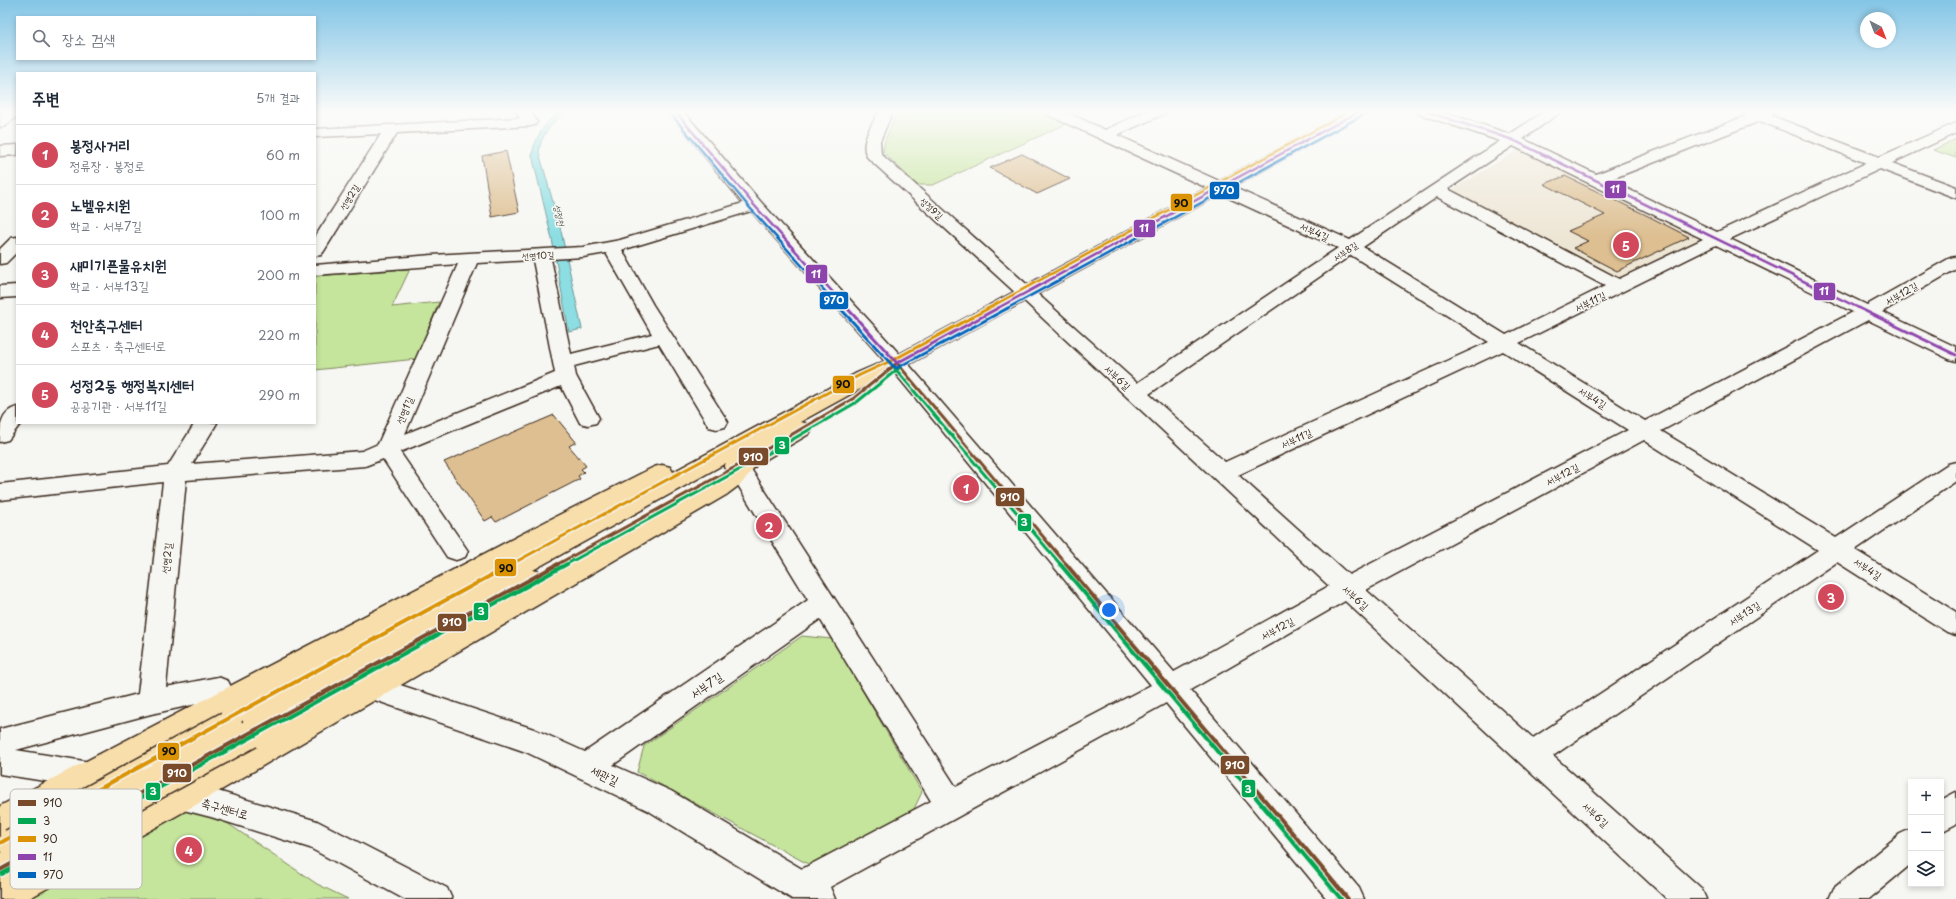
<!DOCTYPE html>
<html lang="ko">
<head>
<meta charset="utf-8">
<style>
	:root { --surface:#fff; --page:#f2f2f3; --text:#1f2937; --muted:#747a83; --line:#e0e1e3; --accent:#d1495b }
	body { margin:0; font-family:"Playpen Sans","Poor Story",sans-serif; background:var(--page); color:var(--text) }
	.controls { position:absolute; right:12px; bottom:12px; display:grid; overflow:hidden; border-radius:0px; box-shadow:0 2px 6px #0003 }
	.controls button { width:36px; height:36px; display:grid; place-items:center; padding:0; border:0; border-bottom:1px solid var(--line); background:var(--surface); color:var(--text); font:20px sans-serif }
	.compass { position:absolute; left:1860px; top:12px; width:36px; height:36px; border-radius:50%; background:var(--surface); box-shadow:0 2px 6px #0003; rotate:138deg }
	.you { position:absolute; left:1109px; top:610px; width:14px; height:14px; margin:-10px; border:3px solid #fff; border-radius:50%; background:#1a73e8; box-shadow:0 0 0 6px #1a73e833 }
	.badge { display:grid; place-items:center; width:26px; height:26px; border-radius:50%; background:var(--accent); color:#fff; font-size:13px; font-weight:700 }
	.pin { position:absolute; translate:-50% -50%; border:2px solid #fff; box-shadow:0 1px 4px #0006 }
	.list { margin:0; padding:0; list-style:none }
	h2 { display:flex; justify-content:space-between; align-items:center; height:52px; margin:0; padding:0 16px; font-size:17px }
	h2 small { font-size:13px; font-weight:400; color:var(--muted) }
	.list li { display:grid; grid-template-columns:26px 1fr auto; gap:12px; align-items:center; box-sizing:border-box; height:60px; padding:0 16px; border-top:1px solid var(--line) }
	.list b { display:block; font-size:15px; white-space:nowrap }
	.list p { margin:0; font-size:13px; white-space:nowrap; color:var(--muted) }
	.list em { font-size:13px; font-style:normal; color:var(--muted) }
	.icon { flex:none; width:22px; height:22px; fill:none; stroke:currentColor; stroke-width:2; stroke-linecap:round; stroke-linejoin:round }
	.map { position:relative; flex:none; width:1956px; height:899px; overflow:hidden }
	.search { position:absolute; background:var(--surface); box-shadow:0 2px 6px #0003; left:16px; top:16px; width:300px; height:44px; display:flex; align-items:center; gap:10px; box-sizing:border-box; padding:0 14px; border-radius:0px; color:var(--muted); font-size:15px }
	.panel { position:absolute; background:var(--surface); box-shadow:0 2px 6px #0003; left:16px; top:72px; width:300px; height:352px; border-radius:0px }
	.map>svg:first-child { display:block }
	.built { fill:#eee6d5 }
	.green { fill:#c5e49c; stroke:#80875d }
	.water { fill:#8cdee3; stroke:#6c9694 }
	.building { fill:#ddbf91; stroke:#3b2a1e }
	.lines { fill:none; stroke-linecap:round; stroke-linejoin:round }
	.minor-casing { stroke:#3b2a1e; stroke-width:3 }
	.major-casing { stroke:#3b2a1e; stroke-width:3 }
	.minor { fill:#f6f6f2; fill-rule:evenodd }
	.major { fill:#f8deab; fill-rule:evenodd }
	.major-bridge-casing { stroke:#3b2a1e; stroke-width:31; stroke-linecap:butt }
	.major-bridge { stroke:#f8deab; stroke-width:28 }
	.bus-1-far1-casing { stroke:#f6f6f2; stroke-width:6 }
	.bus-1-casing { stroke:#f6f6f2; stroke-width:7 }
	.bus-2-far1-casing { stroke:#f6f6f2; stroke-width:6 }
	.bus-2-casing { stroke:#f6f6f2; stroke-width:7 }
	.bus-3-far2-casing { stroke:#f6f6f2; stroke-width:5 }
	.bus-3-far1-casing { stroke:#f6f6f2; stroke-width:6 }
	.bus-3-casing { stroke:#f6f6f2; stroke-width:7 }
	.bus-4-far1-casing { stroke:#f6f6f2; stroke-width:5 }
	.bus-4-casing { stroke:#f6f6f2; stroke-width:6 }
	.bus-5-far1-casing { stroke:#f6f6f2; stroke-width:5 }
	.bus-5-casing { stroke:#f6f6f2; stroke-width:6 }
	.bus-1-far1 { stroke:#7a4b2a; stroke-width:3 }
	.bus-1 { stroke:#7a4b2a; stroke-width:4 }
	.bus-2-far1 { stroke:#00a651; stroke-width:3 }
	.bus-2 { stroke:#00a651; stroke-width:4 }
	.bus-3-far2 { stroke:#db9304; stroke-width:2.5 }
	.bus-3-far1 { stroke:#db9304; stroke-width:3 }
	.bus-3 { stroke:#db9304; stroke-width:4 }
	.bus-4-far1 { stroke:#8e44ad; stroke-width:2.5 }
	.bus-4 { stroke:#8e44ad; stroke-width:3 }
	.bus-5-far1 { stroke:#0065bd; stroke-width:2.5 }
	.bus-5 { stroke:#0065bd; stroke-width:3 }
	.labels { text-anchor:middle; dominant-baseline:central; stroke-width:3.5; stroke-linejoin:round; paint-order:stroke }
	.far-street-label { font-size:9px; fill:#3b2a1e; stroke:#f6f6f2 }
	.far-water-label { font-size:9px; font-style:italic; fill:#4f574f; stroke:#f6f6f2 }
	.street-label { font-size:10px; fill:#3b2a1e; stroke:#f6f6f2 }
	.near-street-label { font-size:12px; fill:#3b2a1e; stroke:#f6f6f2 }
	.key { fill:#f6f6f2; stroke:#beb9b2; stroke-width:1 }
	.key-label { font-size:11px; fill:#3b2a1e }
	.line-badge { stroke:#f6f6f2; stroke-width:1.5 }
	.badge-label { font-size:11px; text-anchor:middle; font-weight:bold; fill:#fff }
	.pale-badge-label { font-size:11px; text-anchor:middle; font-weight:bold; fill:#111 }
</style>
</head>
<body>
<div class="map">
<svg width="1956" height="899" viewBox="0 0 1956 899">
	<rect width="100%" height="100%" fill="#f6f6f2"/>
	<filter id="ink" filterUnits="userSpaceOnUse"><feTurbulence type="fractalNoise" baseFrequency=".025" numOctaves="2"/><feDisplacementMap in="SourceGraphic" scale="8" xChannelSelector="R" yChannelSelector="G"/><feConvolveMatrix kernelMatrix="1 2 1 2 8 2 1 2 1" color-interpolation-filters="sRGB"/></filter>
	<g filter="url(#ink)">
		<path class="built" d="M1518,150L1527,151L1695,233L1699,240L1622,278L1610,275L1458,197L1453,189Z"/>
		<path class="green" d="M898,111H1040L1066,124L933,185H917L883,152L885,140Z
			M1956,139V158L1933,150Z
			M410,269L392,307L439,302L416,359L315,370V276Z
			M802,636L832,639L922,792L914,809L818,865L808,864L637,772L644,746Z
			M196,802L317,884L348,899H25Z"/>
		<path class="water" d="M560,111H565C553,123 540,135 539,152L561,231L582,329L569,332L552,239L532,155C535,137 545,123 560,111Z"/>
		<path class="building" d="M506,151L519,212L492,217L482,156Z
			M1022,154L1070,179L1037,194L990,168Z
			M1565,176L1648,216L1689,237L1617,271L1573,248L1588,241L1568,231L1605,215L1544,184Z
			M554,415L576,442L569,446L586,466L581,469L584,472L578,476L580,479L496,522L492,517L485,521L444,462Z"/>
		<g class="lines">
			<g class="minor-casing">
				<path id="minor" d="M5,111H17V116L5,126L0,127V115Z
					M516,111H531L537,122L535,125L530,126L397,133L324,251L321,255L315,256V237L381,134L315,137V129L520,118Z
					M668,111H683L760,201L904,359L1174,672L1329,586L1019,296L868,158C858,144 872,125 879,111H893L880,141L881,154L1137,383L1338,248L1046,114L1044,111H1064L1105,130L1146,111H1166L1164,114L1117,135L1350,240L1500,141L1419,114L1417,111H1440L1510,134L1545,111H1562L1523,139L1596,174L1746,116L1740,111H1773L1772,116L1879,157L1956,123V133L1892,163L1956,187V198L1880,169L1730,239L1867,305L1950,258L1956,257V269L1882,312L1956,347V361L1949,359L1868,320L1661,431L1836,538L1948,464L1956,462V481L1855,550L1956,612V635L1947,632L1837,562L1553,756L1701,888L1706,899H1667L1345,601L1190,690L1359,888L1364,899H1327L1166,703L830,887L835,899H792L649,811L526,752L363,696L359,688L363,680L373,676L534,729L585,752L808,600L730,472L733,466L741,464L749,466L956,787L1151,685L890,367L751,211L622,250L653,305L728,422L725,427L717,429L709,427L659,344L574,366L576,376L599,418L596,423L588,425L580,423L561,386L400,452L468,551L465,557L456,560L447,557L383,459L365,466L186,480L166,687L218,677L228,681L232,689L228,697L151,714L16,750L96,763L106,767L111,776L106,785L96,789L0,774V729L138,694L163,482L0,500V484L168,466L195,423H217L192,464L362,451L378,444L458,264L315,275V265L432,255L583,247L620,240L743,203ZM1760,121L1866,163L1717,232L1609,180ZM1513,146L1703,239L1619,279L1448,189ZM1437,197L1605,286L1506,335L1363,247ZM1716,245L1853,312L1645,421L1519,343ZM606,253L652,334L571,354L551,259L583,257ZM1351,255L1489,342L1225,462L1149,394ZM533,260L555,373L405,434L477,263ZM1503,351L1628,430L1349,575L1238,475ZM1644,440L1818,550L1533,738L1366,590ZM820,619L931,801L802,869L671,791L613,765Z
					M17,145V155L0,156V146Z
					M17,237V252L6,263L0,264V249L11,238Z
					M17,285V297L0,298V286Z
					M17,407V423H21L8,440L0,442C0,426 0,412 17,407Z
					M174,781L211,789L317,821L447,888L452,899H404L310,848L211,817L164,805L159,795L164,785Z
					M1956,792V824L1941,832V800Z
					M1911,829V864L1869,899H1829L1834,888L1900,834Z"/>
			</g>
			<g class="major-casing">
				<path id="major" d="M1349,111H1368L1366,114L904,367L869,384L800,422L809,424L812,429L809,434L756,465L742,483L726,495L192,807L28,899H0V853L28,840L39,844L43,856L246,745L240,743L236,734L228,737L218,734L214,725L216,721L0,836V806L545,522L654,467L662,465L670,467L673,472L855,374L890,359ZM726,463L724,467L727,472L716,480L544,577L541,572L533,570Z"/>
			</g>
			<use href="#minor" class="minor"/>
			<use href="#major" class="major"/>
			<g class="major-bridge-casing">
				<path id="major-bridge" d="M12,843L228,725
					M28,855L250,734"/>
			</g>
			<use href="#major-bridge" class="major-bridge"/>
			<g class="bus-1-far1-casing">
				<path id="bus-1-far1" d="M897,363L1067,565
					M556,565L748,460L854,398L897,363"/>
			</g>
			<g class="bus-1-casing">
				<path id="bus-1" d="M1066,564L1348,899
					M0,870L558,564"/>
			</g>
			<g class="bus-2-far1-casing">
				<path id="bus-2-far1" d="M893,366L1061,565
					M565,565L750,464L857,402L900,367"/>
			</g>
			<g class="bus-2-casing">
				<path id="bus-2" d="M1060,564L1341,899
					M2,874L567,564"/>
			</g>
			<g class="bus-3-far2-casing">
				<path id="bus-3-far2" d="M987,309L1350,111"/>
			</g>
			<g class="bus-3-far1-casing">
				<path id="bus-3-far1" d="M510,565L860,375L895,359L989,308"/>
			</g>
			<g class="bus-3-casing">
				<path id="bus-3" d="M0,843L512,564"/>
			</g>
			<g class="bus-4-far1-casing">
				<path id="bus-4-far1" d="M675,111L754,205L848,309
					M1425,111L1513,140L1861,309
					M996,309L1360,111"/>
			</g>
			<g class="bus-4-casing">
				<path id="bus-4" d="M847,308L897,363L998,308
					M1859,308L1956,355"/>
			</g>
			<g class="bus-5-far1-casing">
				<path id="bus-5-far1" d="M671,114L750,208L841,309
					M1006,309L1363,115"/>
			</g>
			<g class="bus-5-casing">
				<path id="bus-5" d="M840,308L893,366L897,368L1008,308"/>
			</g>
			<use href="#bus-1-far1" class="bus-1-far1"/>
			<use href="#bus-1" class="bus-1"/>
			<use href="#bus-2-far1" class="bus-2-far1"/>
			<use href="#bus-2" class="bus-2"/>
			<use href="#bus-3-far2" class="bus-3-far2"/>
			<use href="#bus-3-far1" class="bus-3-far1"/>
			<use href="#bus-3" class="bus-3"/>
			<use href="#bus-4-far1" class="bus-4-far1"/>
			<use href="#bus-4" class="bus-4"/>
			<use href="#bus-5-far1" class="bus-5-far1"/>
			<use href="#bus-5" class="bus-5"/>
		</g>
	</g>
	<linearGradient id="sky" x2="0" y2="1"><stop stop-color="#83c5e6"/><stop offset="0.47" stop-color="#fbfbf9"/><stop offset="1" stop-color="#fbfbf9" stop-opacity="0"/></linearGradient>
	<rect width="1956" height="237" fill="url(#sky)"/>
	<g class="labels">
		<g class="far-street-label">
			<text transform="translate(349 197) rotate(-58)">선영2길</text>
			<text transform="translate(932 208) rotate(42)">성정9길</text>
			<text transform="translate(1345 251) rotate(-34)">서부8길</text>
			<text transform="translate(538 255) rotate(-3)">선영10길</text>
		</g>
		<g class="far-water-label">
			<text transform="translate(560 215) rotate(78)">성정천</text>
		</g>
		<g class="street-label">
			<text transform="translate(1315 231) rotate(24)">서부4길</text>
			<text transform="translate(1901 293) rotate(-30)">서부12길</text>
			<text transform="translate(1590 301) rotate(-26)">서부11길</text>
			<text transform="translate(1118 377) rotate(43)">서부6길</text>
			<text transform="translate(1593 397) rotate(32)">서부4길</text>
			<text transform="translate(404 410) rotate(-67)">선영1길</text>
			<text transform="translate(1296 438) rotate(-25)">서부11길</text>
			<text transform="translate(1562 474) rotate(-28)">서부12길</text>
			<text transform="translate(166 558) rotate(-84)">선영2길</text>
			<text transform="translate(1868 568) rotate(33)">서부4길</text>
			<text transform="translate(1356 597) rotate(42)">서부6길</text>
			<text transform="translate(1744 613) rotate(-34)">서부13길</text>
			<text transform="translate(1277 628) rotate(-29)">서부12길</text>
			<text transform="translate(1596 814) rotate(42)">서부6길</text>
		</g>
		<g class="near-street-label">
			<text transform="translate(706 685) rotate(-35)">서부7길</text>
			<text transform="translate(605 775) rotate(26)">세관길</text>
			<text transform="translate(225 808) rotate(16)">축구센터로</text>
		</g>
	</g>
	<rect x="10" y="789" width="132" height="100" rx="6" class="key"/>
	<rect x="18" y="800" width="18" height="6" fill="#7a4b2a"/>
	<rect x="18" y="818" width="18" height="6" fill="#00a651"/>
	<rect x="18" y="836" width="18" height="6" fill="#db9304"/>
	<rect x="18" y="854" width="18" height="6" fill="#8e44ad"/>
	<rect x="18" y="872" width="18" height="6" fill="#0065bd"/>
	<g class="key-label">
		<text x="43" y="807">910</text>
		<text x="43" y="825">3</text>
		<text x="43" y="843">90</text>
		<text x="43" y="861">11</text>
		<text x="43" y="879">970</text>
	</g>
	<g class="line-badge">
		<rect x="1604" y="180" width="23" height="19" rx="4" fill="#8e44ad"/>
		<rect x="1209" y="181" width="31" height="19" rx="4" fill="#0065bd"/>
		<rect x="1170" y="193" width="23" height="19" rx="4" fill="#db9304"/>
		<rect x="1133" y="219" width="23" height="19" rx="4" fill="#8e44ad"/>
		<rect x="805" y="264" width="23" height="20" rx="4" fill="#8e44ad"/>
		<rect x="1813" y="282" width="23" height="19" rx="4" fill="#8e44ad"/>
		<rect x="819" y="291" width="30" height="19" rx="4" fill="#0065bd"/>
		<rect x="832" y="375" width="23" height="19" rx="4" fill="#db9304"/>
		<rect x="774" y="436" width="16" height="19" rx="4" fill="#00a651"/>
		<rect x="738" y="447" width="31" height="19" rx="4" fill="#7a4b2a"/>
		<rect x="995" y="487" width="30" height="20" rx="4" fill="#7a4b2a"/>
		<rect x="1017" y="513" width="15" height="19" rx="4" fill="#00a651"/>
		<rect x="494" y="558" width="23" height="19" rx="4" fill="#db9304"/>
		<rect x="473" y="602" width="16" height="19" rx="4" fill="#00a651"/>
		<rect x="437" y="613" width="30" height="19" rx="4" fill="#7a4b2a"/>
		<rect x="157" y="742" width="23" height="19" rx="4" fill="#db9304"/>
		<rect x="1220" y="755" width="30" height="20" rx="4" fill="#7a4b2a"/>
		<rect x="162" y="763" width="30" height="20" rx="4" fill="#7a4b2a"/>
		<rect x="1241" y="779" width="15" height="19" rx="4" fill="#00a651"/>
		<rect x="145" y="782" width="16" height="19" rx="4" fill="#00a651"/>
	</g>
	<g class="badge-label">
		<text x="1615" y="193">11</text>
		<text x="1224" y="194">970</text>
		<text x="1144" y="232">11</text>
		<text x="816" y="278">11</text>
		<text x="1824" y="295">11</text>
		<text x="834" y="304">970</text>
		<text x="782" y="449">3</text>
		<text x="753" y="461">910</text>
		<text x="1010" y="501">910</text>
		<text x="1024" y="526">3</text>
		<text x="481" y="615">3</text>
		<text x="452" y="626">910</text>
		<text x="1235" y="769">910</text>
		<text x="177" y="777">910</text>
		<text x="1248" y="793">3</text>
		<text x="153" y="795">3</text>
	</g>
	<g class="pale-badge-label">
		<text x="1181" y="207">90</text>
		<text x="843" y="388">90</text>
		<text x="506" y="572">90</text>
		<text x="169" y="755">90</text>
	</g>
</svg>
<div class="controls">
<button>+</button>
<button>−</button>
<button><svg class="icon" aria-label="layers" viewBox="0 0 24 24"><path d="M12 4l9 5-9 5-9-5zM3 14l9 5 9-5"/></svg></button>
</div>
<svg class="compass" viewBox="-18 -18 36 36"><path d="M0-13l5 13h-10z" fill="#e53935"/><path d="M0 13l5-13h-10z" fill="#747a83"/></svg>
<div class="you"></div>
<div class="pin badge" style="left:966px;top:488px">1</div>
<div class="pin badge" style="left:769px;top:526px">2</div>
<div class="pin badge" style="left:1831px;top:597px">3</div>
<div class="pin badge" style="left:189px;top:850px">4</div>
<div class="pin badge" style="left:1626px;top:245px">5</div>
<div class="search"><svg class="icon" aria-label="search" viewBox="0 0 24 24"><circle cx="10" cy="10" r="6"/><path d="M15 15l6 6"/></svg>장소 검색</div>
<section class="panel">
<h2>주변<small>5개 결과</small></h2>
<ul class="list">
<li><span class="badge">1</span><div><b>봉정사거리</b><p>정류장 · 봉정로</p></div><em>60 m</em></li>
<li><span class="badge">2</span><div><b>노벨유치원</b><p>학교 · 서부7길</p></div><em>100 m</em></li>
<li><span class="badge">3</span><div><b>새미기픈물유치원</b><p>학교 · 서부13길</p></div><em>200 m</em></li>
<li><span class="badge">4</span><div><b>천안축구센터</b><p>스포츠 · 축구센터로</p></div><em>220 m</em></li>
<li><span class="badge">5</span><div><b>성정2동 행정복지센터</b><p>공공기관 · 서부11길</p></div><em>290 m</em></li>
</ul>
</section>
</div>
</body>
</html>
